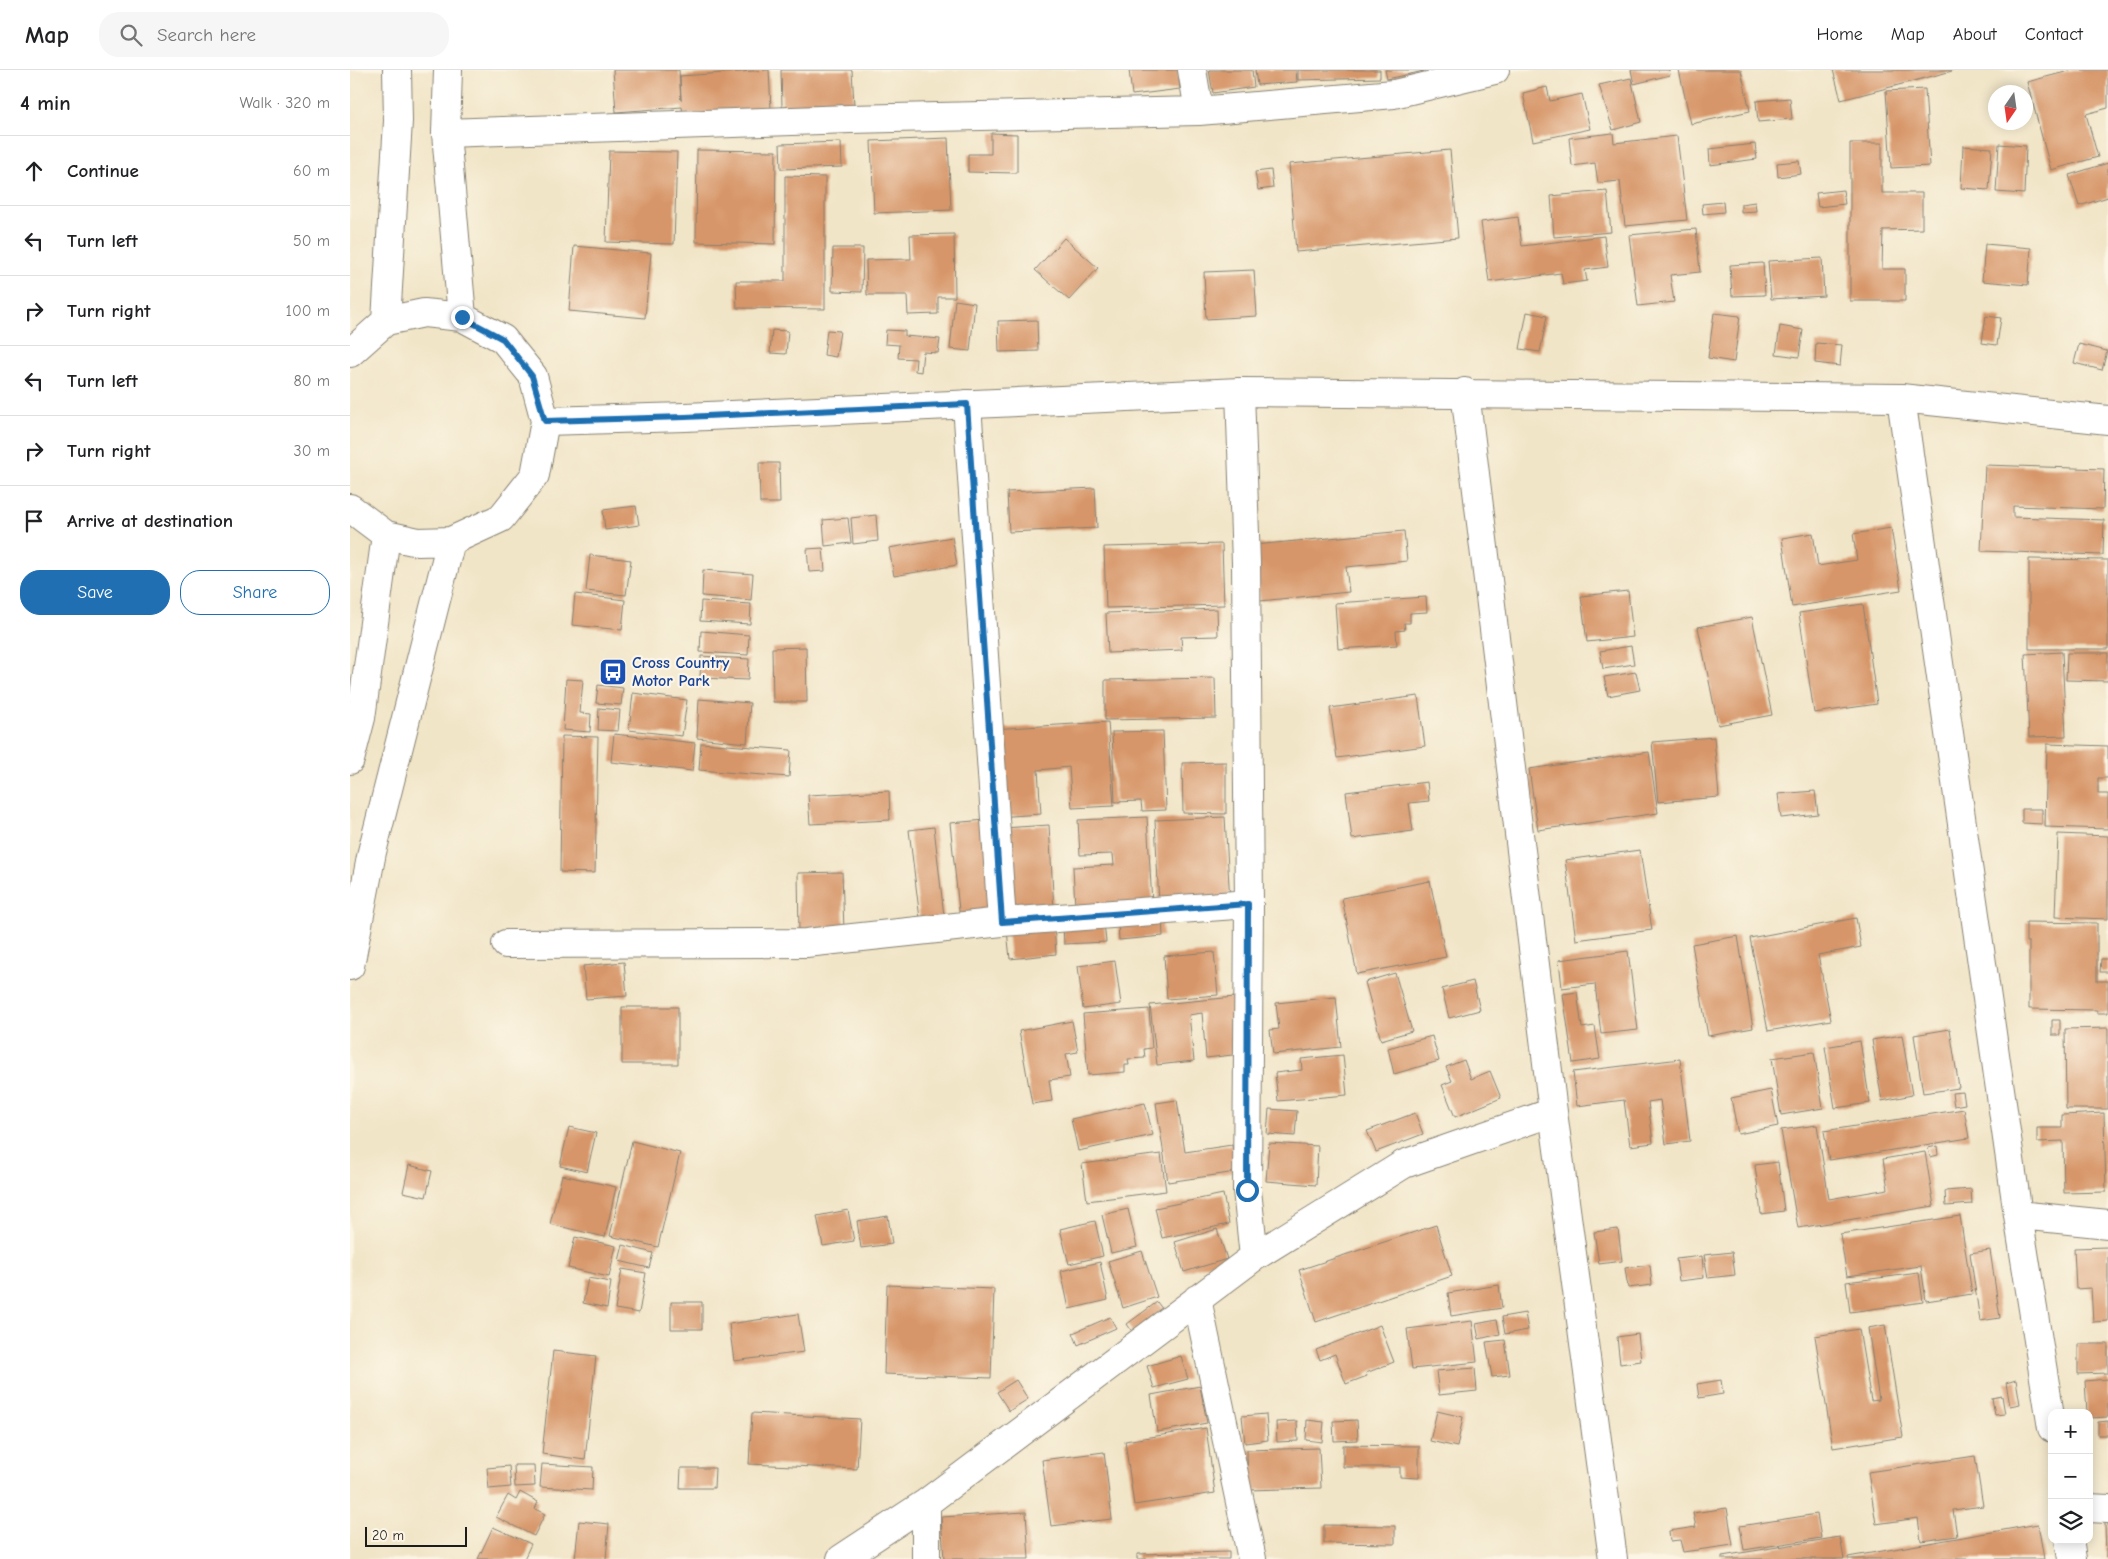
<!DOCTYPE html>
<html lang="en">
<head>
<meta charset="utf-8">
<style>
	:root { --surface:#fff; --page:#f6f6f6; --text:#202124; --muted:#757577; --line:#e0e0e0; --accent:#1f6fb2 }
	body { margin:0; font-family:"Comic Neue",sans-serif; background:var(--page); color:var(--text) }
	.controls { position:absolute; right:15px; bottom:15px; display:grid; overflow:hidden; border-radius:10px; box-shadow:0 2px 12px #0003 }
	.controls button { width:45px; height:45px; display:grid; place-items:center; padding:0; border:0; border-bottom:1px solid var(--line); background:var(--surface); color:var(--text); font:25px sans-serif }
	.compass { position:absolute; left:1638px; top:15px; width:45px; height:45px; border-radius:50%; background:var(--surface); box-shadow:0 2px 12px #0003; rotate:193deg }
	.scale { position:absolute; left:15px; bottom:12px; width:102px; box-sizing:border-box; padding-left:5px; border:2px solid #1c1c1c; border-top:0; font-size:14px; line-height:18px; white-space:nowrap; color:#1c1c1c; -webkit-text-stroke:4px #fcf5e5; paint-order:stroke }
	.stop { position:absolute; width:15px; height:15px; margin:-11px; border:4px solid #1f6fb2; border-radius:50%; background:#fff }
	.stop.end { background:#1f6fb2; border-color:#fff; box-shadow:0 1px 5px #0008 }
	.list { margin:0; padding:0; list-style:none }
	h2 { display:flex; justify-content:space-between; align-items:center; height:65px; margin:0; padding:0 20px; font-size:21px }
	h2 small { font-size:16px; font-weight:400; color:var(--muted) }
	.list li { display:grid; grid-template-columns:32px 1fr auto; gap:15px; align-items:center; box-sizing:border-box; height:70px; padding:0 20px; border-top:1px solid var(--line) }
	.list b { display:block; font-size:19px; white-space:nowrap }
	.list em { font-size:16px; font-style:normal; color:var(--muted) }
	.actions { display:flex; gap:10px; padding:15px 20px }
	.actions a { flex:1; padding:11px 0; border:1px solid var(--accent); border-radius:20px; text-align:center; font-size:18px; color:var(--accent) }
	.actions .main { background:var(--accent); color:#fff }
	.icon { flex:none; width:28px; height:28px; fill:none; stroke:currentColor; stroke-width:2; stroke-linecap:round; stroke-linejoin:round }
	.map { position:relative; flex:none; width:1758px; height:1489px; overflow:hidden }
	header { display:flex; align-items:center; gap:30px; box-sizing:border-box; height:70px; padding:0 25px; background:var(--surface); border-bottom:1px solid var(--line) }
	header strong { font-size:24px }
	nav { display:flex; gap:28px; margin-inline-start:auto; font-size:18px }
	.search { width:350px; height:45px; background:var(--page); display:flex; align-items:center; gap:12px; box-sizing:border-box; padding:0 18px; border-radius:20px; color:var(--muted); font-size:19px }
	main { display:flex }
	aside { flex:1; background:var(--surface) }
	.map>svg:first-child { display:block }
	.building { fill:#d79669 }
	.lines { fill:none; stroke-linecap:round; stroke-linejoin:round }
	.minor-casing { stroke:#868072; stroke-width:30 }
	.tertiary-casing { stroke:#868072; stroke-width:30 }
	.primary-casing { stroke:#868072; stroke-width:30 }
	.minor { stroke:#fff; stroke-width:28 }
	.tertiary { stroke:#fff; stroke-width:28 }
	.primary { stroke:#fff; stroke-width:28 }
	.route { stroke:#1f6fb2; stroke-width:6 }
	.labels { text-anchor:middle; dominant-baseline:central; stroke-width:4.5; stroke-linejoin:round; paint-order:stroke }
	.transit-label { font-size:16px; font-weight:bold; fill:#164399; stroke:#fcf5e5; text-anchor:start }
</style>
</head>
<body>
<header>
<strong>Map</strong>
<div class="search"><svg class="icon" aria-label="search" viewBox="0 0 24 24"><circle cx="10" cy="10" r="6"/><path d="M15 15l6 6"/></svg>Search here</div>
<nav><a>Home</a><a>Map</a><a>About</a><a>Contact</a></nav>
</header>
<main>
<aside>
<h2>4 min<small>Walk · 320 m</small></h2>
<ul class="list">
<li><svg class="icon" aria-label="ahead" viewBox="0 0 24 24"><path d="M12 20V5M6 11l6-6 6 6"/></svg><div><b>Continue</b></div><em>60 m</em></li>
<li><svg class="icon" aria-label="left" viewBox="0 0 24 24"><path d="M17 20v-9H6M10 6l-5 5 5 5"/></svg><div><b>Turn left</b></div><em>50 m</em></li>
<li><svg class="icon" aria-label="right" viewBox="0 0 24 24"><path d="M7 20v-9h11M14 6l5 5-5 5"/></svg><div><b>Turn right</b></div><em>100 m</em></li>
<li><svg class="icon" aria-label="left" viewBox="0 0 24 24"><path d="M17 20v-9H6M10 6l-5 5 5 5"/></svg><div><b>Turn left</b></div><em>80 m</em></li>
<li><svg class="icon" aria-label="right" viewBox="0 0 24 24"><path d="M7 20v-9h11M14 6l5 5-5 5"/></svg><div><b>Turn right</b></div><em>30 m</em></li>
<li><svg class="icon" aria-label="arrive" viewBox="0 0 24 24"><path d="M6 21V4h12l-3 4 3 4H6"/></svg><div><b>Arrive at destination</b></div></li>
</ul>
<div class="actions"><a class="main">Save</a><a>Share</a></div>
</aside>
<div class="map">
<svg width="1758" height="1489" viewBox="0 0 1758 1489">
	<rect width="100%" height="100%" fill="#fcf5e5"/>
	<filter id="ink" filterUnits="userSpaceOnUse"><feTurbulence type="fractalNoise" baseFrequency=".02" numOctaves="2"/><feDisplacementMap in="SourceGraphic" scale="10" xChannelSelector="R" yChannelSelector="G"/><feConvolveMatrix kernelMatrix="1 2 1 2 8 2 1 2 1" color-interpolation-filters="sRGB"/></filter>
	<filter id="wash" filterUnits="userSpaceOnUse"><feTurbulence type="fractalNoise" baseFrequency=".0096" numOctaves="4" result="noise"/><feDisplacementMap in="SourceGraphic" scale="20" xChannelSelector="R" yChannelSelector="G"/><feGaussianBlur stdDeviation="1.12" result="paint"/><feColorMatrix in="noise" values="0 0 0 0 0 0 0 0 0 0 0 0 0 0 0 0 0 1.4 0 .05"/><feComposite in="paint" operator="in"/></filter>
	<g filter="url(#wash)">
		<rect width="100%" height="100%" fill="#f1e5c7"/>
		<g id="blocks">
			<path class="building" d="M263,0H329L331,30L330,6L419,0L421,39L333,45L332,37L266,42Z
				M431,0H502L504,35L432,37Z
				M779,0H828L830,19L782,25Z
				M859,0H902L904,17L863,23Z
				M905,0H946L947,12L907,15Z
				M948,0H1030V8L948,10Z
				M1035,0H1074V1L1037,9Z
				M1281,0H1319L1320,5L1284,14Z
				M1329,0H1391L1400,41L1341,54Z
				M1483,0H1602V1L1491,30Z
				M1723,0H1758V38L1736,44L1748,87L1701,100L1677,12Z
				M1281,8L1291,52L1263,60L1249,15Z
				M1197,17L1200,31L1232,24L1240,59L1183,71L1173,23Z
				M1575,19L1580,96L1541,98L1536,21Z
				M1440,28L1442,49L1408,52L1406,31Z
				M641,63L667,64V103L618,102V84H641Z
				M1263,63L1264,73L1327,66L1337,150L1275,156L1270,111L1248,113L1245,93L1222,96L1219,68Z
				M598,68L601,140L524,143L521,71Z
				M491,72L492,97L431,99L430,74Z
				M1500,73H1532V123H1572V159L1533,160L1532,199H1555V231H1500Z
				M1405,74L1407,89L1360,95L1359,79Z
				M1649,74L1676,76L1674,124L1646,122Z
				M1613,76L1642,78L1639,120L1611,118Z
				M347,80L426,81L425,174L346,172Z
				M1100,80L1108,168L946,182L939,94Z
				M259,81L327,82L324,174L256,172Z
				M1449,91L1451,104L1428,107L1427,93Z
				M1758,93V127L1729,136L1719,105Z
				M921,100L923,118L908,120L905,102Z
				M435,106L475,107V239L387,238L386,211H435Z
				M1493,120L1495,134L1468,137L1466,123Z
				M1257,121L1261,162L1204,167L1201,126Z
				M1373,132L1374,142L1353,144L1352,134Z
				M1405,132L1406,141L1391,142V134Z
				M1168,147L1172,176L1254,166L1258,197L1235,200L1237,211L1213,214L1211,203L1139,212L1131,152Z
				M1346,159L1350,202L1320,205L1324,232L1288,236L1279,165Z
				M604,164L605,227H588V244L558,245L557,225H517L516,190L561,189L560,165Z
				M714,168L748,198L719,230L685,200Z
				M1635,174L1681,178L1678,215L1632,211Z
				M224,176L301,183L295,248L219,241Z
				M483,178H513L512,222L482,221Z
				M1472,188L1474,226L1421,229L1418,191Z
				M1413,193L1415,225L1382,226L1380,195Z
				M904,200L907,246L856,249L854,202Z
				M605,230L625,233L620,281L600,279Z
				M1177,242L1197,246L1190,282L1170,279Z
				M1364,243L1390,246L1384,292L1358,288Z
				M1636,246L1651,248L1647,275L1632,273Z
				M687,250L688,281L649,282L648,251Z
				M1430,256L1453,260L1449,287L1426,284Z
				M422,260L438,261L436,284L420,283Z
				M477,260L490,261L486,287L474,285Z
				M536,260L555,261V266L590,269L588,283L573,282L571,302L565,301L566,289L548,288L549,275L535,274Z
				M1466,273L1492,275L1490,296L1465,293Z
				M1729,274L1757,281L1752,300L1724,293Z
				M409,393H429L430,433H410Z
				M1635,395L1754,399L1753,439L1663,436V447L1754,450L1753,485L1631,481Z
				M745,418L747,458L659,462L657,422Z
				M286,436L289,455L255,460L253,440Z
				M526,445L528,471L503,474L501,448Z
				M498,448L501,473L475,476L473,450Z
				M1541,458L1551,520L1442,537L1432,468L1463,463L1468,496L1507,490L1503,464Z
				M1054,461L1057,491L996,497L999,522L910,531L904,475Z
				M602,467L607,495L544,506L539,478Z
				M872,474L874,535L756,538L754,477Z
				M473,478L475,501L459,502L457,479Z
				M240,485L281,490L276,525L236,521Z
				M1679,489L1758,490V579H1679Z
				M353,500L403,504L401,530L352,526Z
				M1278,521L1283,567L1237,572L1231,526Z
				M225,524L275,530L272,560L222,555Z
				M1076,527L1077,542L1060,543V553H1054L1055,560L1046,561L1047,575L988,579L985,533Z
				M351,531L401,534L400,554L350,551Z
				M1513,534L1527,634L1464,643L1449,543Z
				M867,539L868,566L831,567L832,580L758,583L756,543Z
				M1402,547L1422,645L1368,655L1348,557Z
				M351,561L399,565L398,585L350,582Z
				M1281,576L1284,594L1253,599L1250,581Z
				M456,577L457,632H423L422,578Z
				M1712,582L1716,666L1679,667L1675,584Z
				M1717,583H1758V611L1716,610Z
				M351,586L399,589L398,610L350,608Z
				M1286,602L1290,620L1258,626L1254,607Z
				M865,608L866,648L755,650V610Z
				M216,609L233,610L230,643L241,644L240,662L213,660Z
				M248,615L273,618L271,635L246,633Z
				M283,623L337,630L332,666L279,660Z
				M1068,626L1075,676L987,688L980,638Z
				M349,629L400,633L397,673L347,668Z
				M249,638L270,640L268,661L248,660Z
				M758,652L764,736L722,738L719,697L688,700L691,744L647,747L642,659Z
				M813,661L816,740L792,741L791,731L765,732L762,662Z
				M264,664L345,673L342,701L261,692Z
				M212,666L248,667L245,803L210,802Z
				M1364,667L1369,727L1308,732L1302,672Z
				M351,673L441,680L439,707L349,700Z
				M1697,674L1758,676V708H1748V724H1758V759L1695,757Z
				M1299,682L1308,743L1188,760L1179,699Z
				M876,692V744L833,743L832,693Z
				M1077,712L1079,731L1059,733L1063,761L1002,769L996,722Z
				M539,721L540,750L460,754L458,725Z
				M1465,721L1468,744L1431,748L1428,724Z
				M1672,739H1692V754L1672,753Z
				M797,747L802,833L725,837L723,797L764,795L763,784L730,785L728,750Z
				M875,747L880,832L809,835L805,750Z
				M636,750L647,847L610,850L600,753Z
				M699,755L704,840L659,842L653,758Z
				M584,757L595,855L571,857L559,760Z
				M1708,764L1758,766V849L1705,847Z
				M1290,780L1302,860L1226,870L1215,790Z
				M492,802L494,861L449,863L448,803Z
				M1080,811L1096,887L1007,904L992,828Z
				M1506,848L1511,877L1468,885L1481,950L1418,961L1400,868Z
				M812,849L813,866L769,870L768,852Z
				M754,852L756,872L714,874L713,855Z
				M1676,852L1747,853V911H1758V943H1747V940L1679,939V872H1676Z
				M704,855L706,884L660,889L657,860Z
				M1388,866L1403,958L1358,966L1342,874Z
				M1278,881L1288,960L1251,964L1245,914L1212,918L1209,890Z
				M864,882L868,925L817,929L814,886Z
				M1751,889H1758V902H1750Z
				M765,891L771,934L733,939L728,896Z
				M274,892L277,926L236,929L233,896Z
				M1045,903L1062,961L1031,970L1015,912Z
				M1123,911L1130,940L1099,948L1092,919Z
				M1227,922L1232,958L1245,956L1250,989L1223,993L1213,924Z
				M885,927L891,984L856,988L852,943L839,945L844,991L807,995L800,935Z
				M986,927L991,977L923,984L920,960L929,959L926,933Z
				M272,937H328V994H272Z
				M799,939L802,978L794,979L795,988L778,989L779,995H775V1002L738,1005L733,944Z
				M1702,950H1710V965H1702Z
				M722,951L728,982L716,984L720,1007L699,1010L702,1031L682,1034L669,961Z
				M1758,958V1039H1716L1715,959Z
				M1600,959L1609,1018L1573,1023L1564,965Z
				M1552,965L1562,1025L1532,1031L1522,970Z
				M1082,966L1089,991L1044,1004L1038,978Z
				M1510,971L1520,1033L1485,1038L1475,977Z
				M1464,982L1473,1038L1431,1045L1422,988Z
				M993,985L997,1025L928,1031L925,1003L952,1000L951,989Z
				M1330,989L1340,1071L1316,1074L1310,1030L1298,1032L1303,1073L1280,1076L1274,1030L1227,1036L1223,1002Z
				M1114,990L1121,1009L1140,1001L1151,1028L1105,1047L1092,1015L1102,1011L1096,997Z
				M1421,1020L1428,1056L1388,1064L1381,1028Z
				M1613,1022L1615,1034L1604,1036L1602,1023Z
				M827,1030L835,1082L882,1075L886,1102L818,1112L806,1033Z
				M795,1033L803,1065L728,1081L721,1049Z
				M919,1039L947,1041L945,1066L917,1064Z
				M1614,1039L1619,1068L1479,1090L1474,1061Z
				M1065,1043L1073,1064L1026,1082L1017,1061Z
				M1754,1043L1756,1122L1714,1123L1713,1071L1687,1072V1058H1712V1045Z
				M1467,1055L1479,1129L1538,1119L1533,1089L1575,1082L1584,1136L1448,1158L1431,1060Z
				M219,1057L246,1063L237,1102L210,1096Z
				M282,1071L330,1083L308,1177L260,1166Z
				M919,1073L968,1076L966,1115L916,1111Z
				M1587,1076L1588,1085L1580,1087L1578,1078Z
				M811,1084L816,1121L737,1131L732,1094Z
				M1428,1092L1434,1141L1411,1144L1405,1095Z
				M59,1095L82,1101L76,1127L53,1122Z
				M212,1105L266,1117L255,1167L200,1154Z
				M1621,1119L1622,1134L1596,1136L1595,1121Z
				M873,1124L879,1154L812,1168L805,1138Z
				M778,1139L787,1177L761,1183L752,1145Z
				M498,1140L504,1171L473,1176L467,1146Z
				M538,1146L542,1174L511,1178L507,1151Z
				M1610,1146L1622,1224L1576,1231L1571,1196L1497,1206L1490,1164Z
				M745,1151L753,1186L719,1194L710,1159Z
				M1086,1155L1102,1206L966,1252L949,1200Z
				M867,1159L877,1189L834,1202L825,1172Z
				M1268,1159L1272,1191L1249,1194L1244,1162Z
				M225,1167L266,1176L259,1207L218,1198Z
				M273,1175L303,1183L299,1198L269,1191Z
				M1758,1177V1251L1743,1252L1741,1218L1726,1219L1724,1178Z
				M1640,1180L1650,1248L1630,1251L1620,1183Z
				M792,1181L807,1227L773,1238L758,1191Z
				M1382,1182L1385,1205L1358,1208L1354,1185Z
				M1352,1186L1354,1208L1329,1211L1326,1189Z
				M750,1192L758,1230L719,1239L711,1201Z
				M1300,1195L1302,1215L1278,1218L1275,1198Z
				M272,1199L296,1203L289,1243L265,1239Z
				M1569,1203L1573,1232L1500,1242L1496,1212Z
				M238,1208L261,1212L257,1238L233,1233Z
				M537,1215L644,1219L641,1308L534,1304Z
				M1149,1215L1152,1238L1101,1246L1098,1223Z
				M321,1232H352V1259H321Z
				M807,1232L813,1240L783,1263L777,1254Z
				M1175,1243L1178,1260L1155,1264L1152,1247Z
				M448,1244L454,1282L384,1291L379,1254Z
				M760,1247L766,1258L728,1275L723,1263Z
				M1147,1250L1150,1264L1129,1269L1126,1254Z
				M1122,1251L1127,1292L1062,1299L1057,1259Z
				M1030,1255L1044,1292L1016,1303L1017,1306L996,1314L985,1284L970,1290L966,1280Z
				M1535,1255L1553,1367L1483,1378L1465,1266L1509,1259L1521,1331L1529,1330L1518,1258Z
				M1288,1264L1291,1291L1270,1294L1267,1267Z
				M1155,1270L1160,1305L1142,1307L1136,1272Z
				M1728,1274H1758V1303L1728,1304Z
				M203,1281L246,1286L235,1390L192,1384Z
				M831,1286L838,1309L804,1318L797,1296Z
				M1125,1298L1127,1321L1089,1325L1086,1301Z
				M1758,1309V1347L1739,1348V1343H1737L1735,1311Z
				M666,1310L678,1329L659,1341L647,1322Z
				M1371,1310L1373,1324L1349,1328L1347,1314Z
				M1666,1310L1670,1334L1660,1336L1656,1313Z
				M850,1316L857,1353L807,1362L801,1325Z
				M1652,1326L1655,1344L1645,1345L1642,1328Z
				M1087,1341L1113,1347L1107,1377L1080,1371Z
				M402,1343L510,1349L507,1399L399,1394Z
				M916,1344L918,1370L895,1373L892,1346Z
				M957,1350L974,1352L972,1372L956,1370Z
				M1007,1350L1008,1370L984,1371L983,1351Z
				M947,1351L948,1371L927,1372L926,1352Z
				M1758,1351V1365H1748V1352Z
				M856,1358L865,1423L784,1435L775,1371Z
				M993,1375L1069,1376V1408L1050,1407V1397H993Z
				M969,1378L971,1418L898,1420L897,1380Z
				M754,1382L762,1449L701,1456L692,1390Z
				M1625,1386L1633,1436L1603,1440L1607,1466L1571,1471L1568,1448L1526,1454L1518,1402Z
				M192,1394L243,1397L242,1420L190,1417Z
				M164,1395H184L185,1416L165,1417Z
				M159,1396L161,1417L139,1419L137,1398Z
				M331,1398H365L364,1418H330Z
				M170,1422L188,1432L185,1439L195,1444L184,1466L146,1447L158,1425L166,1430Z
				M1377,1438L1383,1475L1333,1482L1330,1470L1320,1471L1319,1461L1346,1457L1343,1443Z
				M676,1442L679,1489H594L591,1447Z
				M1467,1444L1471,1468L1394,1480L1390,1456Z
				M229,1451L259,1454L256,1489H225Z
				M1755,1453H1758V1488H1756Z
				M1688,1454L1694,1489H1498V1487Z
				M974,1455L1045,1456V1474L974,1473Z
				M143,1457L181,1474L174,1489H128Z
				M1490,1467L1494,1489H1372V1486Z
				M879,1482V1489H787V1484Z"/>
		</g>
	</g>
	<g filter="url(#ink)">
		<use href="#blocks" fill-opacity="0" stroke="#868072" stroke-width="1"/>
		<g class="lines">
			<g class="minor-casing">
				<path id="minor" d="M842,0L849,41
					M96,63L500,49L849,41L1044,24L1145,0
					M890,322L896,493L899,834L897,1120L904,1187
					M1115,322L1203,1042L1263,1489
					M1551,328L1668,1145L1702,1358
					M617,334L652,852
					M156,874L456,873L652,852L899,834
					M1668,1145L1758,1154
					M847,1229L902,1489
					M1739,1438L1758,1439
					M1719,1470L1722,1489
					M491,1489L576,1433L904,1187L1054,1094L1203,1042
					M576,1489V1433"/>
			</g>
			<g class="tertiary-casing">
				<path id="tertiary" d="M195,351L335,347L890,322L1551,328L1758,350"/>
			</g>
			<g class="primary-casing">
				<path id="primary" d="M98,0L96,63L112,247
					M36,251L48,51L47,0
					M0,283L36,251L74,243L112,247L153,269L183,306L195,351L185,405L151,448L101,471L68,472L36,465L0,438
					M0,690L11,648L36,465
					M0,896L22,782L101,471"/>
			</g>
			<use href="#minor" class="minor"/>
			<use href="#tertiary" class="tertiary"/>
			<use href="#primary" class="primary"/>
		</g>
	</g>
	<g class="lines" filter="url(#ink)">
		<path class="route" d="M112,247L153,269L182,306L195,351L335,347L617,334L652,852L898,834L897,1120"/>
	</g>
	<defs>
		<g id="bus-square" transform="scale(1.4375)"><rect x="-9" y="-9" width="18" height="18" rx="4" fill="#1a4fb4" stroke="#fcf5e5"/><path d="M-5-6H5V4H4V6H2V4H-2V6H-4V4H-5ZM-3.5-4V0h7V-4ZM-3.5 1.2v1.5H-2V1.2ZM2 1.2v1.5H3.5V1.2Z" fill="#fff"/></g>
	</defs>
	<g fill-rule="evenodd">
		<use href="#bus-square" x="263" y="602"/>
	</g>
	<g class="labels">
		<g class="transit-label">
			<text x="282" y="593">Cross Country<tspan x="282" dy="18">Motor Park</tspan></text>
		</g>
	</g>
</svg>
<div class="controls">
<button>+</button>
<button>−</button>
<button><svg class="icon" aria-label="layers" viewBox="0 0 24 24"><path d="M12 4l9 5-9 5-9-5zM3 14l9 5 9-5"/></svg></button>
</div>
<svg class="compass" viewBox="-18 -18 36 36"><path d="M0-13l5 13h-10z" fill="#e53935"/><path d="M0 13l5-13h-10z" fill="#757577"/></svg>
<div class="scale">20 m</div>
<div class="stop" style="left:897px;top:1120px"></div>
<div class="stop end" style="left:112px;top:247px"></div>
</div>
</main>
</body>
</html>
